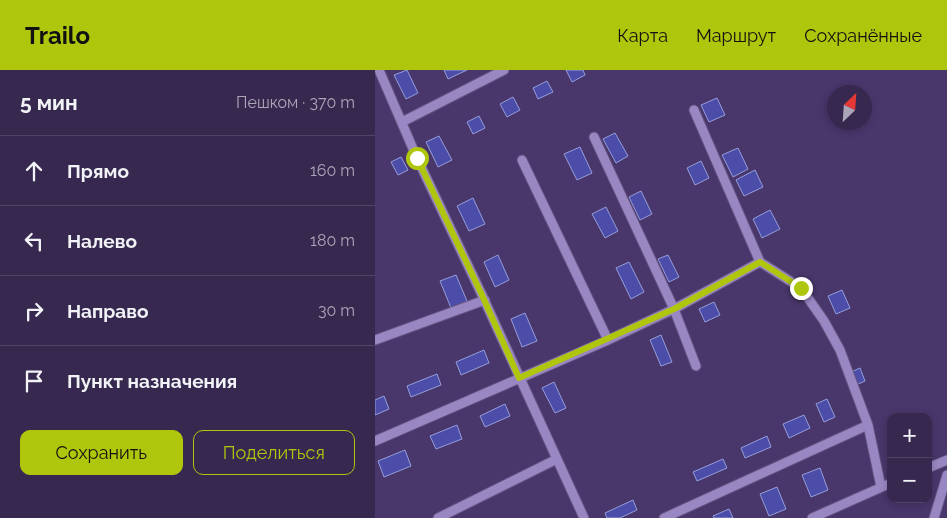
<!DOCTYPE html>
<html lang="ru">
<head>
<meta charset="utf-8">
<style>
	:root { --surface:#372850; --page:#3e3057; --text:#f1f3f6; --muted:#aaa6b7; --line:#514467; --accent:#aec60c }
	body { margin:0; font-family:Raleway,sans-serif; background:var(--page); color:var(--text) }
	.controls { position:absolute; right:15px; bottom:15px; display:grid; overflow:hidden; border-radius:10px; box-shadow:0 2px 8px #0003 }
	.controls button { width:45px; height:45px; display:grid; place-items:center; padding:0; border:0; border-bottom:1px solid var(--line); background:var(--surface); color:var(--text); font:25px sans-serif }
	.compass { position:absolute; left:452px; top:15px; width:45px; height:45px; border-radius:50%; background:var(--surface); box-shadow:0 2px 8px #0003; rotate:25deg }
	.stop { position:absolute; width:15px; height:15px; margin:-11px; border:4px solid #aec60c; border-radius:50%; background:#fff }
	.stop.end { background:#aec60c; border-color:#fff; box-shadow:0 1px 5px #0008 }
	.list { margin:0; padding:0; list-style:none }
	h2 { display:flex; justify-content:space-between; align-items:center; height:65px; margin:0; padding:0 20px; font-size:21px }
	h2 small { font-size:16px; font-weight:400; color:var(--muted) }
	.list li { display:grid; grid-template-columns:32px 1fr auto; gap:15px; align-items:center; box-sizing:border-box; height:70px; padding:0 20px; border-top:1px solid var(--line) }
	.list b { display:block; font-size:19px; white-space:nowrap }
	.list em { font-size:16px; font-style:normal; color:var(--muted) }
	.actions { display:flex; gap:10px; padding:15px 20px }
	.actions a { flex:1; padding:11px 0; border:1px solid var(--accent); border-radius:10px; text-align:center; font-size:18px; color:var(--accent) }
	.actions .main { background:var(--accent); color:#111 }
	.icon { flex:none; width:28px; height:28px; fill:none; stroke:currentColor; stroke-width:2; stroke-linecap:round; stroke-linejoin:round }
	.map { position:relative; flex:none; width:572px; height:448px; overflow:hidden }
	header { display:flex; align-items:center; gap:30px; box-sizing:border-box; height:70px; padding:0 25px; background:var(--accent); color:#111 }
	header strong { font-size:24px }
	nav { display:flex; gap:28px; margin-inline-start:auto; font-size:18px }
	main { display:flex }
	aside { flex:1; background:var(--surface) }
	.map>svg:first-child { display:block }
	.building { fill:#4b4da8; stroke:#969edb }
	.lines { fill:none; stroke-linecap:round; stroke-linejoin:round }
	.minor-casing { stroke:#62527e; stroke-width:11 }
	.minor { stroke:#9987c3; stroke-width:9 }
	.route { stroke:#aec60c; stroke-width:6 }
</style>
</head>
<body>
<header>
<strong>Trailo</strong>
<nav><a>Карта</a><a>Маршрут</a><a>Сохранённые</a></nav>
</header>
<main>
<aside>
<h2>5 мин<small>Пешком · 370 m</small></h2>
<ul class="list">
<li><svg class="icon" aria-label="ahead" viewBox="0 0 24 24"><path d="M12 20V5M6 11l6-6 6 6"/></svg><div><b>Прямо</b></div><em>160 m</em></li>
<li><svg class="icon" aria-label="left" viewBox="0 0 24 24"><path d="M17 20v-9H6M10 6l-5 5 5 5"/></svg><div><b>Налево</b></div><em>180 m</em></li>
<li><svg class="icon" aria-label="right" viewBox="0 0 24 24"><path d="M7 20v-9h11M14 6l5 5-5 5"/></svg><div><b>Направо</b></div><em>30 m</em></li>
<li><svg class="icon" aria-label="arrive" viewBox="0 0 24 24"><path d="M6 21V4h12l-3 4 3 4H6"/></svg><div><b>Пункт назначения</b></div></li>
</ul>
<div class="actions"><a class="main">Сохранить</a><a>Поделиться</a></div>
</aside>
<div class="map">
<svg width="572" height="448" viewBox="0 0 572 448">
	<rect width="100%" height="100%" fill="#49366b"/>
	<path class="building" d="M32,0L43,23L31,29L19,5Z
		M69,0H92L73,9Z
		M191,0H208L210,5L197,12Z
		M172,11L178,22L163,29L158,18Z
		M138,27L145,40L132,47L125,34Z
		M342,28L350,45L334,52L326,35Z
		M104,46L110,58L98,64L92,52Z
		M240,63L253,86L241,93L228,69Z
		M64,66L77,90L63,97L51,72Z
		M205,77L217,103L202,110L189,84Z
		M363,78L373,99L358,107L347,85Z
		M26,87L33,100L23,105L16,92Z
		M326,91L334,108L320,115L312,98Z
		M380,100L388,117L369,126L361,110Z
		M266,121L277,144L265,150L254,127Z
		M98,128L110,154L94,161L82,136Z
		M231,137L243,161L230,168L217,144Z
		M395,140L405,159L387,168L378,149Z
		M123,185L134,210L120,217L109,192Z
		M293,185L304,207L294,212L283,189Z
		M254,192L269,222L256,229L241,198Z
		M81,205L92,231L76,238L65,211Z
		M467,220L475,238L461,244L453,226Z
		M339,232L345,245L330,252L324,239Z
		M150,243L162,271L147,277L136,249Z
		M286,265L297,292L286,296L275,270Z
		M109,280L114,293L86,305L81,292Z
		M485,298L490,311L481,315L476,302Z
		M62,304L66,315L36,327L32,316Z
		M179,312L191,338L180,343L167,318Z
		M9,326L14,339L0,345V330Z
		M452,329L460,347L449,352L441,334Z
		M130,334L135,346L110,357L105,346Z
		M429,345L435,358L414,368L408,354Z
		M82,355L87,369L61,379L55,366Z
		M392,366L396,377L370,388L366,378Z
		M30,380L36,396L9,407L3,391Z
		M348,389L352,398L322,411L318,402Z
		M445,398L453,420L436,427L427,405Z
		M402,417L411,439L394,446L385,424Z
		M258,430L262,440L245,448H232L230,443Z
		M354,439L358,448H339L338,446Z"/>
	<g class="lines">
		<g class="minor-casing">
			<path id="minor" d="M4,0L42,88L107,225L209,448
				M319,40L385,192L426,218L449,251L465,280L493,355L506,417
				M27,52L129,0
				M219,67L299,239L321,296
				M147,90L233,270
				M0,270L110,230
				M0,371L233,270L299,239L385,192
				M553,398L572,390
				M63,448L182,389
				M289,448L493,355
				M437,448L516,413
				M559,448L572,405"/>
		</g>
		<use href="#minor" class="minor"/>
	</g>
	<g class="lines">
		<path class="route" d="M42,88L107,225L144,308L299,239L385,192L426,218"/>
	</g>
</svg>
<div class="controls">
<button>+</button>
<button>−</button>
</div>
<svg class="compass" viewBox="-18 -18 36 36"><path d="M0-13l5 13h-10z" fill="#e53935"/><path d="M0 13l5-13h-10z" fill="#aaa6b7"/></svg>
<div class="stop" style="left:42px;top:88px"></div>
<div class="stop end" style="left:426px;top:218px"></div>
</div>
</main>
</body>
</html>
